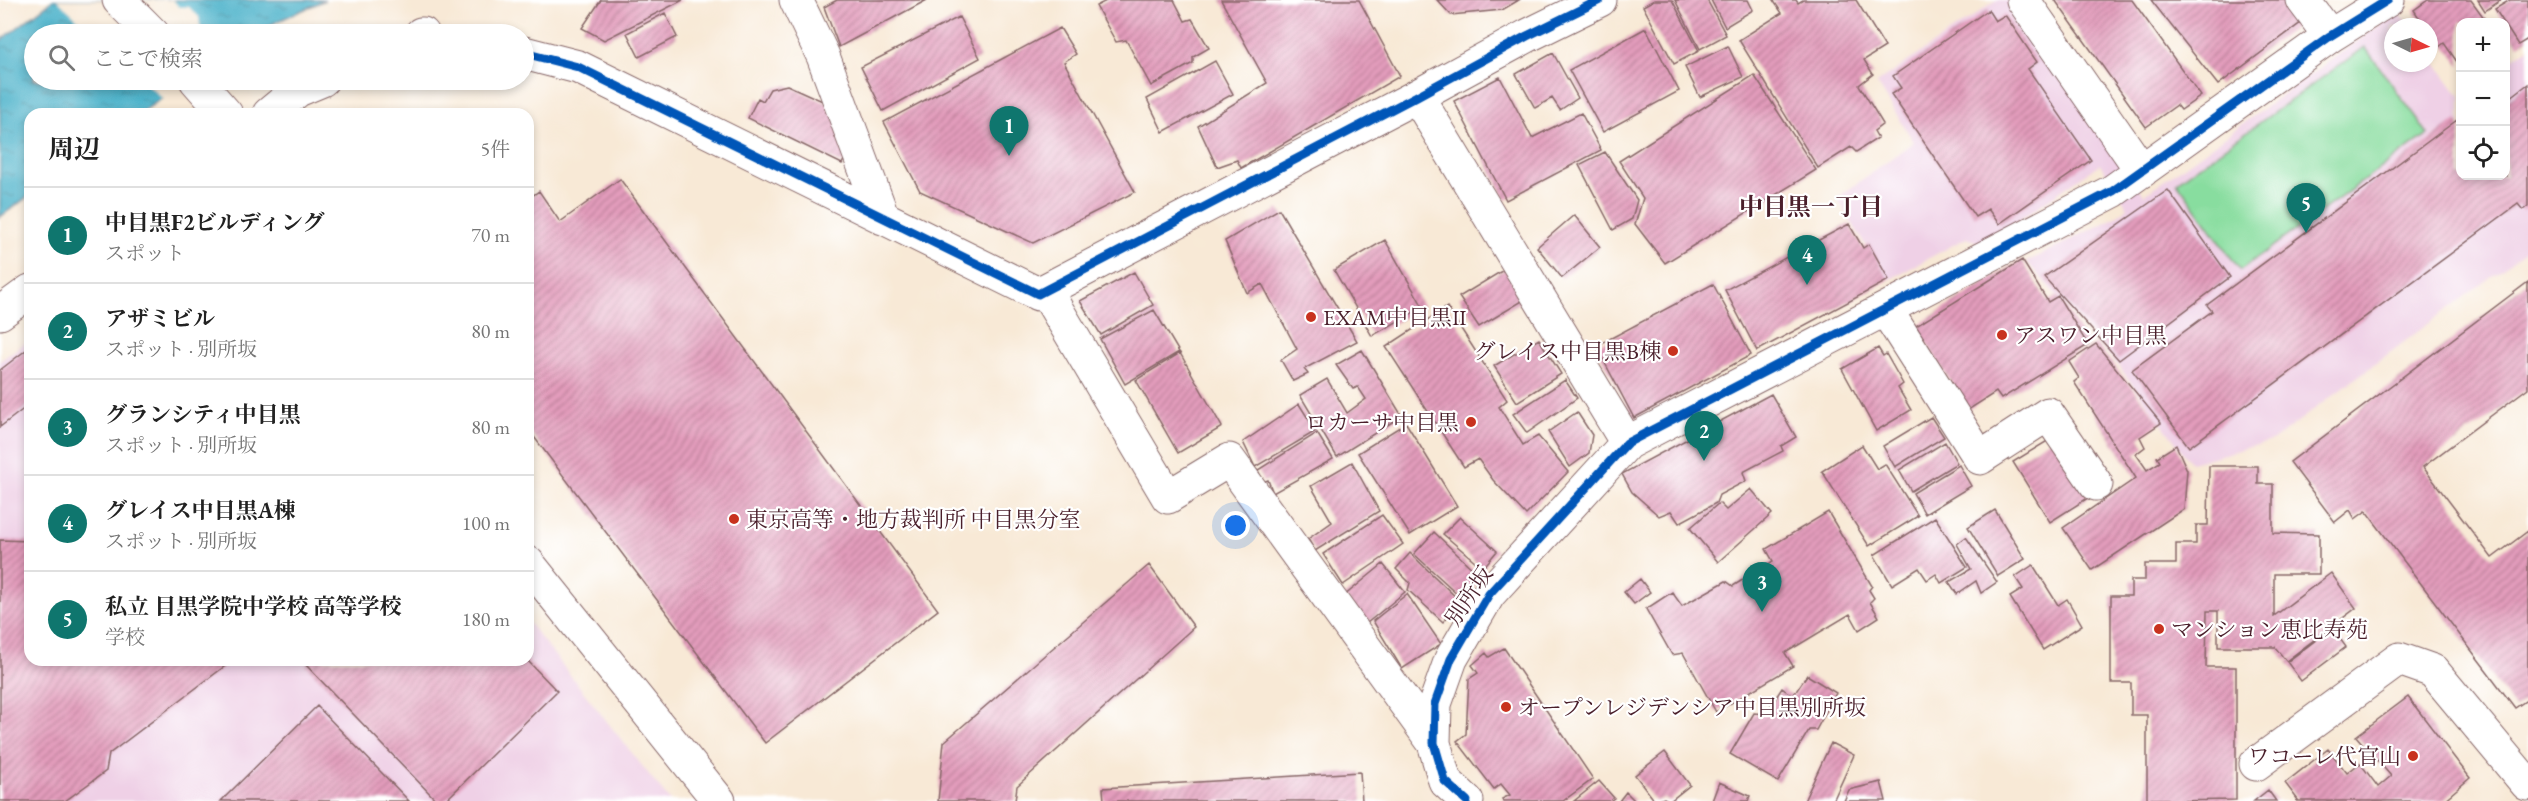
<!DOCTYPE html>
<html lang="ja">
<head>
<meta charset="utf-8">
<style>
	:root { --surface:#fff; --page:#f6f6f6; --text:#222; --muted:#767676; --line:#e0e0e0; --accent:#0f766e }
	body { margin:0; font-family:"EB Garamond","Noto Serif JP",serif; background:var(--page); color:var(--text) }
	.controls { position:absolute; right:18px; top:18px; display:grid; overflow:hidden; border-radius:12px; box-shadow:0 3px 9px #0003 }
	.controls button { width:54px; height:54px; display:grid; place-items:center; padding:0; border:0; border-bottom:2px solid var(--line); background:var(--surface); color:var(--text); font:30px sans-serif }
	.compass { position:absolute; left:2384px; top:18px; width:54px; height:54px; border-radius:50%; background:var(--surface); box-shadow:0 3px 9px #0003; rotate:95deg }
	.you { position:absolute; left:1236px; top:526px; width:21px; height:21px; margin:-15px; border:4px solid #fff; border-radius:50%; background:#1a73e8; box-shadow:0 0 0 9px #1a73e833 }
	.badge { display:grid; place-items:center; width:39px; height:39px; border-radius:50%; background:var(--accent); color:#fff; font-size:20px; font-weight:700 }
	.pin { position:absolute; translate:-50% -50px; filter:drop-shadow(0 2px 3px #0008) }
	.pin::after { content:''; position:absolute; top:32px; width:21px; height:18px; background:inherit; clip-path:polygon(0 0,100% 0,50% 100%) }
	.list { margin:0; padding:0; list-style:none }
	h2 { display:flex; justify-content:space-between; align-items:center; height:78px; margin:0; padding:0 24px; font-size:26px }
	h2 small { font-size:20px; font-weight:400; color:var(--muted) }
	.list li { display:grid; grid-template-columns:39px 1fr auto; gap:18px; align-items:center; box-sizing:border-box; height:96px; padding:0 24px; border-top:2px solid var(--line) }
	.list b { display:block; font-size:22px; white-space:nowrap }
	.list p { margin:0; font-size:20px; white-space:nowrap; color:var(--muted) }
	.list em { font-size:20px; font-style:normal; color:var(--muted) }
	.icon { flex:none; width:33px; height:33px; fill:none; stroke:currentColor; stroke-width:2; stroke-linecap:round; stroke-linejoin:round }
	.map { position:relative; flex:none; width:2528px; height:801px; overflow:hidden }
	.search { position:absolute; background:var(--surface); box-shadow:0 3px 9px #0003; left:24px; top:24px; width:510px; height:66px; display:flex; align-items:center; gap:15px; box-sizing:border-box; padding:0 21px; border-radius:33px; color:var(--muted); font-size:22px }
	.panel { position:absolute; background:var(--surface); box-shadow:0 3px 9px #0003; left:24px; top:108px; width:510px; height:558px; border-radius:18px }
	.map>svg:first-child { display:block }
	.built { fill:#efd0e6 }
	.garden { fill:#88dd9f; stroke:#697e65; stroke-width:1.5 }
	.water { fill:url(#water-ripples); stroke:#4a687a; stroke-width:1.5 }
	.pier { fill:#f8e9d6 }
	.building { fill:url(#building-hatch) }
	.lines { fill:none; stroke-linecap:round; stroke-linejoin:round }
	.minor-casing { stroke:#876667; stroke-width:35 }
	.minor { stroke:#fff; stroke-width:33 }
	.cycleway-casing { stroke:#fff; stroke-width:13 }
	.cycleway { stroke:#0057b8; stroke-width:9 }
	.poi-dot { fill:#c8321e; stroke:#fff; stroke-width:2 }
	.labels { text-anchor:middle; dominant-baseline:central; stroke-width:4.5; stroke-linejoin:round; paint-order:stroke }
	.poi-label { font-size:22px; fill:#4a1f2b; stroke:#fff; text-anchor:start }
	.street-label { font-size:22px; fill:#4a1f2b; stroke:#fff }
	.neighbourhood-label { font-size:24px; font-weight:bold; fill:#4a1f2b; stroke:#fff }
</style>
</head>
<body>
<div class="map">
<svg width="2528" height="801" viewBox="0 0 2528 801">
	<defs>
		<pattern id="water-ripples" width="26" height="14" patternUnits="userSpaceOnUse" patternTransform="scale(1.5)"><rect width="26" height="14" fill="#4ab1c9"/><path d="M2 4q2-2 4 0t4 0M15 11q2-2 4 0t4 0" fill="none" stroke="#408fa3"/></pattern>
		<pattern id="building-hatch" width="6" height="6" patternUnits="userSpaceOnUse" patternTransform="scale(1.5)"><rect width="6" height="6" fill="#e39cbc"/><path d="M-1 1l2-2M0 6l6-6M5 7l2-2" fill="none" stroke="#ba7f99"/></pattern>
	</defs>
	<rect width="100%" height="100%" fill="#fff"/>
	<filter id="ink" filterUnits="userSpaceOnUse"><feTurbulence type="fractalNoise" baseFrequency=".0167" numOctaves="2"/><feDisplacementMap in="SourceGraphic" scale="12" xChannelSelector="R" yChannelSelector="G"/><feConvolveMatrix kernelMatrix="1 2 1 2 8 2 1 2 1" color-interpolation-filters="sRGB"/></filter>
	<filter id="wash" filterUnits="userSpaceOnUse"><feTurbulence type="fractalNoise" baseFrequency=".008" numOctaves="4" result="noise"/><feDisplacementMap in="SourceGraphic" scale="24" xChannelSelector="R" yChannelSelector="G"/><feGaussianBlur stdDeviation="1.35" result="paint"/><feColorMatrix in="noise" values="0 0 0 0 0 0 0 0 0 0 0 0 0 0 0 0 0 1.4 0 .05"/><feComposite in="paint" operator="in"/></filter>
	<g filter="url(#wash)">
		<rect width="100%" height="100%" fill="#f8e9d6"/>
		<path class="built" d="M1997,0H2011L2144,195L2398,12L2409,27H2393V63H2429V54L2460,96V176H2506V64L2528,47V249L2272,441L2191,463L2117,364L2027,262L2112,219L2128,208L2100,164L1984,244L1966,238L1887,281L1837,198L1914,142L1877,83Z
			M30,339V660H528V622L670,801H0V361Z"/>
		<path class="garden" d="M2365,47L2428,134L2240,270L2177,182Z"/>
		<path class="water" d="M53,0H325L276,22L257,34H34V80H189L139,114H30V195L0,217V41Z"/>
		<path class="pier" d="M57,0H173L179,7H189L199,17L200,27L207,34H94Z
			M143,80H192L164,100Z"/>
		<g id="blocks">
			<path class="building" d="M601,0H683L604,40L582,28Z
				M837,0H927L839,47L824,7Z
				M1108,0H1174L1185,21L1192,19L1209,48L1193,57V63L1151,86L1126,40L1116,42L1096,6Z
				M1221,0H1359L1400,76L1241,168L1237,160L1217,167L1198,126L1267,83Z
				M1437,0H1519L1502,10L1451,15Z
				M1654,0H1672L1699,51L1674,64L1643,6Z
				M1675,0H1707L1726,35L1700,49Z
				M1711,0H1748L1753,10L1725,27Z
				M1773,0H1796L1798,3L1803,0H1856L1885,47L1864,60L1873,74L1859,85L1883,124L1874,131L1878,138L1856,152L1851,147L1818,168L1739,40L1782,13Z
				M2055,0H2132L2201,96L2181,110L2177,105L2146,127Z
				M2151,0H2292L2306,19L2218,85Z
				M2428,0H2471L2487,22H2460V66L2444,43L2439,47L2429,32V27H2425L2414,10Z
				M2478,0H2501L2485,11Z
				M2510,0H2528V39L2518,45L2495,9Z
				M1988,10L1995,21L2005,15L2037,62L2028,69L2091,160L1999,224L1988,209L1975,217L1891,94L1901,88L1893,76Z
				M665,13L677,37L639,57L627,33Z
				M959,17L980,58L883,111L861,67Z
				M1060,28L1076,54L1064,62L1135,192L1033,243L920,191L884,122Z
				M1646,28L1679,91L1603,132L1569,70Z
				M1728,46L1743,77L1700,97L1685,67Z
				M1553,53L1578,98L1560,110L1552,98L1535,108L1516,74Z
				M1215,61L1233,94L1163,132L1147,99Z
				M1754,75L1816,170L1665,263L1635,224L1643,198L1619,161Z
				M1500,77L1532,138L1581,113L1601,150L1506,200L1454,101Z
				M2528,84V206L2523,210L2518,204L2189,447L2132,370L2212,311L2207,305L2457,120L2460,125V176H2506V101Z
				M787,85L838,108L851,146L842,164L748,118L758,98L763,101L770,89Z
				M1605,152L1637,200L1632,219L1613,230L1579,165Z
				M620,179L938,610L765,743L528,429V199L539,191L560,222Z
				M2168,190L2230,277L2119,360L2044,277Z
				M1279,209L1357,341L1304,369L1308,374L1293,381L1281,360L1297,349L1262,284L1247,293L1225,241Z
				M1574,215L1600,247L1562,278L1537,247Z
				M1849,224L1863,248L1869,244L1889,280L1757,351L1725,290Z
				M1385,240L1423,307L1372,336L1334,270Z
				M2022,260L2048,302L2058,296L2088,345L2001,399L1996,392L1968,410L1916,326Z
				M1505,269L1524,300L1479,327L1459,297Z
				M1134,272L1153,305L1101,335L1080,301Z
				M2528,282V388L2423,467L2492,558L2528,531V699L2515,708L2366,511L2355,519L2350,510L2335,522L2290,462Z
				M1713,284L1751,355L1634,418L1596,346Z
				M1447,307L1507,400L1499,407L1523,445L1538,436L1568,472L1526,515L1493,480L1478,459L1464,467L1386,347Z
				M1154,310L1179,352L1125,384L1100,339Z
				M1539,339L1561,374L1517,402L1494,366Z
				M2096,344L2161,423L2140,437L2145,447L2136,454L2147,470L2160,462L2157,457L2176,445L2187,470L2184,509L2092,570L2063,528L2136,478L2074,382L2079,378L2069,362Z
				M30,347V404L0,427V370Z
				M1878,348L1883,356L1886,354L1903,384L1898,388L1911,410L1876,431L1842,369Z
				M1362,350L1402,416L1337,457L1300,395L1327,379L1347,413L1366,399L1358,387L1353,389L1336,365Z
				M1180,353L1222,427L1178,453L1136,380Z
				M1565,380L1577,398L1527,433L1513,414Z
				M1771,394L1796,437L1781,446L1783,451L1743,472L1746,481L1719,495L1716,503L1679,523L1671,511L1659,516L1632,492L1622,474Z
				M1299,404L1316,431L1255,467L1243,442Z
				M1577,412L1592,435L1589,453L1570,467L1548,432Z
				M1931,417L1944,437L1895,467L1883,446Z
				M1406,423L1457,506L1410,535L1358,453Z
				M1317,433L1333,459L1273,493L1268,480L1263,482L1258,470Z
				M2054,437L2091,496L2050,522L2013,462Z
				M1945,442L1957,463L1911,491L1899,470Z
				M1862,445L1877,469L1885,464L1918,516L1869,546L1822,471Z
				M1352,462L1379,511L1315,551L1308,539L1332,522L1311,486Z
				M1959,465L1971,486L1925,514L1913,493Z
				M2209,466H2258V484H2273V533L2319,534V574H2274V616L2331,573L2356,608L2286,661L2275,647H2218V611H2207L2206,667H2236V800L2168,801V799H2147V715H2131V683H2111V596H2131V580H2145V564H2176V544H2196V525H2208Z
				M1751,489L1772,514L1718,562L1690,528L1719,503L1726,510Z
				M1995,510L2025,559L1998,576L1968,527Z
				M1828,512L1872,586L1869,590L1874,598L1870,602L1879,617L1859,630L1850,614L1785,653L1793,666L1716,712L1683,653L1672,655L1646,609L1672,592L1682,606L1726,581L1733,586L1773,561L1766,549Z
				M1382,515L1403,544L1343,585L1323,554Z
				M1460,517L1497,551L1483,568L1443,534Z
				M1935,517L1967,567L1941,583L1936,574L1927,580L1919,568L1892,585L1874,555Z
				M1434,532L1482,578L1462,598L1414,554Z
				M1966,537L1997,582L1981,593L1976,581L1957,594L1949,582L1971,569L1957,544Z
				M0,540L30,541V660H233L109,754L106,771L65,801H0Z
				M1410,553L1461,602L1443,622L1408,590L1410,583L1396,569Z
				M1383,564L1405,592L1367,623L1344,596Z
				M1149,565L1194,627L1017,786L1015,801H938L944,742Z
				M2033,565L2058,605L2067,599L2082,625L2043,650L2010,597L2023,589L2015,577Z
				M1640,579L1650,592L1634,604L1624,592Z
				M1407,594L1441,644L1402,669L1373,621Z
				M2332,628L2346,647L2301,681L2287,662Z
				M1504,648L1593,779L1563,801H1504L1502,799L1510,795L1501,784L1494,789L1457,741L1466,734L1469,679L1478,673L1472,665L1486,653L1489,657Z
				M312,660H527L557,691L445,801H437L306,665Z
				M1807,675L1836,693L1816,730H1809L1778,782L1730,754L1754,713L1765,714L1782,688L1793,696Z
				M2408,697L2470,778L2443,801H2296L2298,800L2285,783L2328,749L2347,773L2360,763L2378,787L2391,776L2356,736Z
				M317,706L409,801H221Z
				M1831,743L1854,755L1833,801H1804Z
				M1665,752L1690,785L1670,801L1664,798L1655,801L1635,775Z
				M1360,772L1362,801H1104L1103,788Z
				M1599,781L1614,798L1610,801H1574Z
				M1719,782L1750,796L1748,801H1712Z
				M1881,782L1886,801H1844L1849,790Z
				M2268,790L2276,801H2254Z
				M1626,792L1635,801H1619Z"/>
		</g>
	</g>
	<g filter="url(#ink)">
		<use href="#blocks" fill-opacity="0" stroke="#876667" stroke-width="1.5"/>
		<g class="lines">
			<g class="minor-casing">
				<path id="minor" d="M119,0L153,34
					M796,0L823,56L883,218
					M2023,0L2142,171
					M2303,0L2330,36
					M421,34H423
					M524,53L578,67L1038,294L1417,96L1527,36L1600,0
					M196,80L226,114
					M1417,96L1627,443
					M269,114L298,90L322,80
					M1045,290L1168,497L1229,460L1434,743
					M1886,310L1980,458L2048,414L2096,484
					M0,313L30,291
					M528,563L719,801
					M2256,764L2399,659L2433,671L2527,784
					M1467,801L1445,781L1434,743L1435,704L1451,659L1489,594L1627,443L2113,191L2330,36L2388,0"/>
			</g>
			<use href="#minor" class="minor"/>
			<g class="cycleway-casing">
				<path id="cycleway" d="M524,53L578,67L1038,294L1417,96L1527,36L1600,0
					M1467,801L1445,781L1434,743L1435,704L1451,659L1489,594L1627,443L2113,191L2330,36L2388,0"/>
			</g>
			<use href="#cycleway" class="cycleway"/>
		</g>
	</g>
	<g class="poi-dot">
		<circle cx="1311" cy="317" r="6"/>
		<circle cx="2002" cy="335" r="6"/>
		<circle cx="1673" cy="351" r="6"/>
		<circle cx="1471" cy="422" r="6"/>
		<circle cx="734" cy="519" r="6"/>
		<circle cx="2159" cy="629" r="6"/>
		<circle cx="1506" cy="707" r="6"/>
		<circle cx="2413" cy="756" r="6"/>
	</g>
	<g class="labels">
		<g class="poi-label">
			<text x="1323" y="317">EXAM中目黒Ⅱ</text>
			<text x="2014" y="335">アスワン中目黒</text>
			<text x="1661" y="351" text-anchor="end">グレイス中目黒B棟</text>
			<text x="1459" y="422" text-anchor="end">ロカーサ中目黒</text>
			<text x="746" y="519">東京高等・地方裁判所 中目黒分室</text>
			<text x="2171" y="629">マンション恵比寿苑</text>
			<text x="1518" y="707">オープンレジデンシア中目黒別所坂</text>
			<text x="2401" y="756" text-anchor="end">ワコーレ代官山</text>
		</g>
		<g class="street-label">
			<text transform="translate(1469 596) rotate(-56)">別所坂</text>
		</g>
		<g class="neighbourhood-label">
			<text x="1811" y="206">中目黒一丁目</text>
		</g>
	</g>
</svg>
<div class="controls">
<button>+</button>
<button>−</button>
<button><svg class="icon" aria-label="locate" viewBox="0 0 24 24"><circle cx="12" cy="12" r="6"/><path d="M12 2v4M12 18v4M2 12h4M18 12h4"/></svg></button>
</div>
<svg class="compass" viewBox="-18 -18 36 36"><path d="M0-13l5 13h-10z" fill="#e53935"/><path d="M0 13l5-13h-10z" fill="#767676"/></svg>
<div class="you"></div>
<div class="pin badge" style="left:1009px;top:156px">1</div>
<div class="pin badge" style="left:1704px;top:461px">2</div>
<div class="pin badge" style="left:1762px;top:612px">3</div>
<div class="pin badge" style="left:1807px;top:285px">4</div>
<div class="pin badge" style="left:2306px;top:233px">5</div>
<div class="search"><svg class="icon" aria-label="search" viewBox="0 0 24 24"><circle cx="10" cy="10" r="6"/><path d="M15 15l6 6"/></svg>ここで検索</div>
<section class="panel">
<h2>周辺<small>5件</small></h2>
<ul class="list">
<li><span class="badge">1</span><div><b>中目黒F2ビルディング</b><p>スポット</p></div><em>70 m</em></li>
<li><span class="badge">2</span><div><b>アザミビル</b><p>スポット · 別所坂</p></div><em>80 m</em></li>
<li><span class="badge">3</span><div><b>グランシティ中目黒</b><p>スポット · 別所坂</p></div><em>80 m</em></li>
<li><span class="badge">4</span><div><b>グレイス中目黒A棟</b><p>スポット · 別所坂</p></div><em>100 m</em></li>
<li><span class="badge">5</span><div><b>私立 目黒学院中学校 高等学校</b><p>学校</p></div><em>180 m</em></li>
</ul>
</section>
</div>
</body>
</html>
